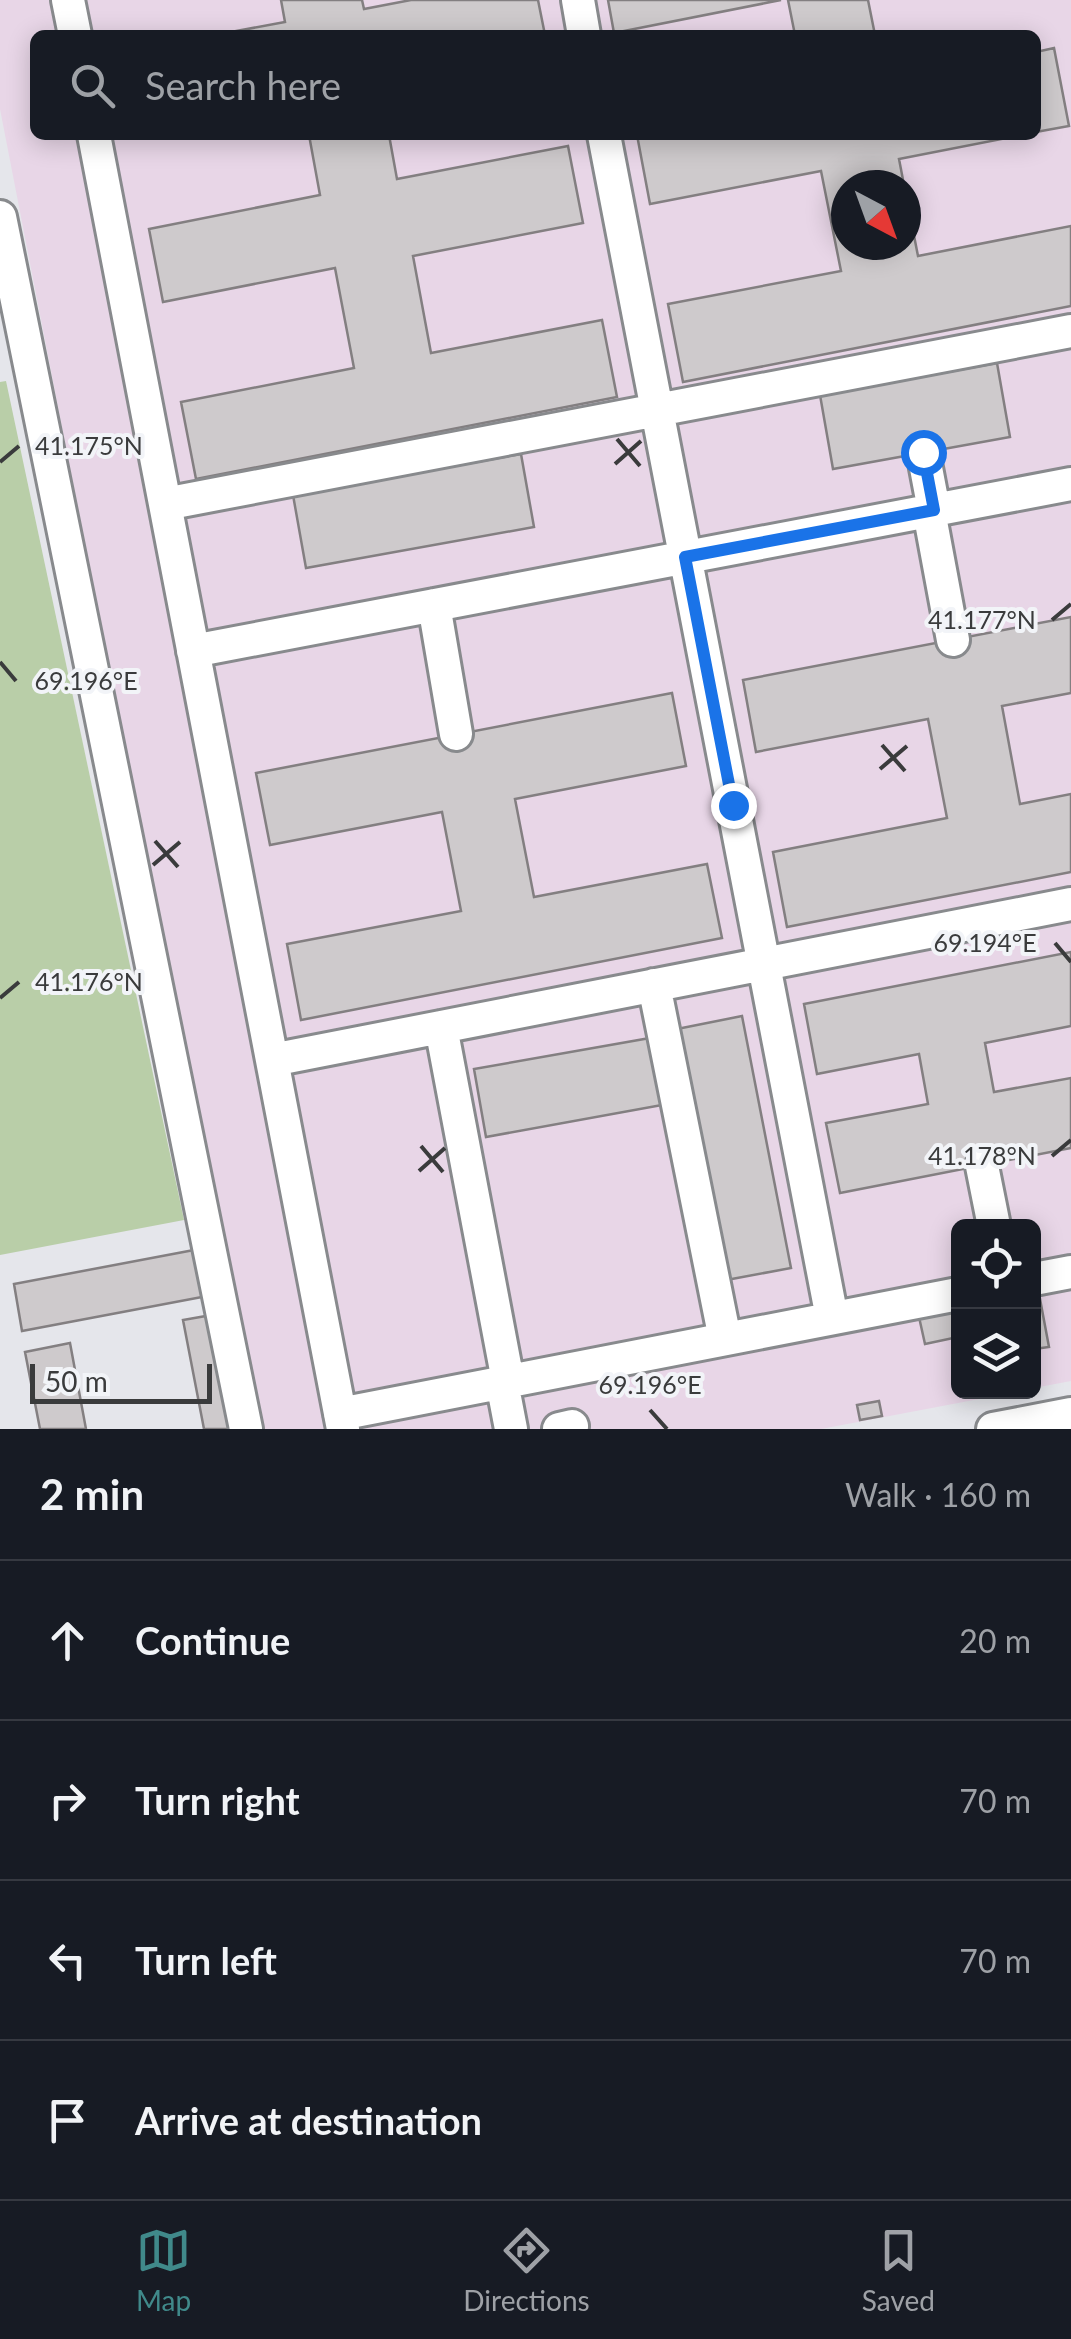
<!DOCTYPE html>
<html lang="en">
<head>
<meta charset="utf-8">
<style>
	:root { --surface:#171b24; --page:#242831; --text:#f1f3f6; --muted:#9ea1a6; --line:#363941; --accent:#40898a }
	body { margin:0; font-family:Lato,sans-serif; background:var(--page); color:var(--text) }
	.controls { position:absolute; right:30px; bottom:30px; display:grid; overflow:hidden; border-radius:15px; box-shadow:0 5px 25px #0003 }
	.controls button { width:90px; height:90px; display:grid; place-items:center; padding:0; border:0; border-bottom:2px solid var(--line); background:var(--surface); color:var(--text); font:50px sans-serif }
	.compass { position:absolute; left:831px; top:170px; width:90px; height:90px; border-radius:50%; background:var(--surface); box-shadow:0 5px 25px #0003; rotate:139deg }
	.scale { position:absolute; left:30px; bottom:25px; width:182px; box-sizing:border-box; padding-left:10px; border:5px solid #3a3b3c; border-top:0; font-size:28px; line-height:35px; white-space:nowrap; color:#3a3b3c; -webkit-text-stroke:8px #f2f4f8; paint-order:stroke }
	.stop { position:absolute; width:30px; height:30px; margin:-22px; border:8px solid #1a73e8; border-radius:50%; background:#fff }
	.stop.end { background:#1a73e8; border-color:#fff; box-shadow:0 2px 10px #0008 }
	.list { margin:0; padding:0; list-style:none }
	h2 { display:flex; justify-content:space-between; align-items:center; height:130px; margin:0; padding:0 40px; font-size:42px }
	h2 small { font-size:32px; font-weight:400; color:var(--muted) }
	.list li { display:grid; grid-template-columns:65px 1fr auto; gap:30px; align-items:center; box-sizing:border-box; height:160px; padding:0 40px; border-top:2px solid var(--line) }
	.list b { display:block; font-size:38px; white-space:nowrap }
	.list em { font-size:32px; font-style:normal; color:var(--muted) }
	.icon { flex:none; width:55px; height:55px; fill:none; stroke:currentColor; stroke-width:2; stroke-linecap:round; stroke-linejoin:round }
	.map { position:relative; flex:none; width:1071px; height:1429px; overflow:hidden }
	.search { position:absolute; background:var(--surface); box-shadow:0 5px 25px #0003; left:30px; right:30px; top:30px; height:110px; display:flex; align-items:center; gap:25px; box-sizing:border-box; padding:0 35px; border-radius:15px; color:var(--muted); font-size:38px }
	.sheet { height:770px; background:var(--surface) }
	nav { display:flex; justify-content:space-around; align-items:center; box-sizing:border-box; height:140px; border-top:2px solid var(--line); background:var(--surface); font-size:28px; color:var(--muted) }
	nav a { display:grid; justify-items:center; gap:5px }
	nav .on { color:var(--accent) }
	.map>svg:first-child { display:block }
	.medical { fill:#e8d6e7; fill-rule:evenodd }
	.green { fill:#b9cea8 }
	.building { fill:#cecacc; stroke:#837f81; stroke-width:2.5 }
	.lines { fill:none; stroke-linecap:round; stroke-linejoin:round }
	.minor-casing { stroke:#888a8d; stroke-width:38 }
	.minor { stroke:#fff; stroke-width:32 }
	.route { stroke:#1a73e8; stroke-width:12 }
	.ticks { fill:none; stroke:#3a3b3c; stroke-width:4 }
	.ticks-label { font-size:25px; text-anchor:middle; fill:#3a3b3c; stroke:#f2f4f8; stroke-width:8; stroke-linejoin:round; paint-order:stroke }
</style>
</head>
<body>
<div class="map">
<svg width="1071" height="1429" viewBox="0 0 1071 1429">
	<rect width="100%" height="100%" fill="#e5e6eb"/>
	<path class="medical" d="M0,0H1071V1381L1034,1388V1226H958V1392H1016L821,1429H257L0,109ZM35,35H1036V135H35ZM846,185H906V245H846Z"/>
	<path class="green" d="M6,381L184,1220L0,1255V382Z"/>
	<path class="building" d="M281,0H362L364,9L411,0H538L545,35H215L285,22Z
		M608,0H781L614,33Z
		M788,0H868L875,35H795Z
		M1054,48L1069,126L1036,132V52Z
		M309,135H389L397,179L568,146L583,223L413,256L431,353L602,320L617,397L196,479L181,402L354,368L335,268L163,302L149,229L320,195Z
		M637,135H1022L899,159L904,185H846V245H906V195L918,256L1071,226V306L683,382L668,304L841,271L821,171L650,204Z
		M997,363L1010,437L833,469L820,395Z
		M521,454L534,527L306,568L293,495Z
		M1071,617V693L1002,706L1020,804L1071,794V872L787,927L773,852L947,818L928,719L756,752L743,680Z
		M672,693L686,766L515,799L534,897L707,864L722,938L301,1020L287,944L461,911L442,812L270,845L256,773Z
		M1071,952V1026L985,1043L994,1092L1071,1078V1148L840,1193L826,1123L928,1104L919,1054L817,1074L804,1004Z
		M742,1016L791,1268L721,1281L672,1030Z
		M650,1038L662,1105L486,1137L474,1069Z
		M194,1250L202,1297L22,1331L14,1284Z
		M1040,1299L1049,1347L1034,1349V1301Z
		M958,1308V1337L925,1344L919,1317Z
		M206,1316L229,1429H204L183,1320Z
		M70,1343L86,1429H40L25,1352Z
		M879,1401L882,1416L860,1420L857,1405Z"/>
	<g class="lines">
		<g class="minor-casing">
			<path id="minor" d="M68,0L75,35
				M578,0L584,35
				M94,135L343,1429
				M604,135L832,1318
				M0,217L246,1429
				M923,452L934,510
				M165,504L1071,331
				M929,511L953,640
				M434,605L456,734
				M193,651L1071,484
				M654,985L725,1339
				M441,1027L508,1381
				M272,1060L1071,904
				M982,1166L994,1226
				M1034,1279L1071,1272
				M502,1382L511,1429
				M340,1414L958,1294
				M559,1429L572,1426
				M993,1429L1071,1414"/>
		</g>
		<use href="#minor" class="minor"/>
	</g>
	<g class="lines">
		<path class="route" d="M733,805L685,557L934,510L923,452"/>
	</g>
	<path class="ticks" d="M617,439L640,466M0,462L19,446M615,464L641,441M1052,620L1071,604M0,662L16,681M882,745L905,771M880,769L907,746M155,841L178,867M153,865L180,842M1055,943L1071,962M0,998L19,982M421,1146L443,1172M1052,1156L1071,1140M419,1171L445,1148M650,1410L667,1429"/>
	<g class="ticks-label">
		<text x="89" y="455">41.175°N</text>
		<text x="982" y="629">41.177°N</text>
		<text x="86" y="690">69.196°E</text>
		<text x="985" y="952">69.194°E</text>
		<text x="89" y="991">41.176°N</text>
		<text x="982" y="1165">41.178°N</text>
		<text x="650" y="1394">69.196°E</text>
	</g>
</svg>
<div class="controls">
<button><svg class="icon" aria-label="locate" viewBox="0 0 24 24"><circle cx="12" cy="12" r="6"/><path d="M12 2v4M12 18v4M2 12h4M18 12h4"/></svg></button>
<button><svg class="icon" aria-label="layers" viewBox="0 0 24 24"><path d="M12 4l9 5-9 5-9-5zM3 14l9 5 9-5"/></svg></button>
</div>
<svg class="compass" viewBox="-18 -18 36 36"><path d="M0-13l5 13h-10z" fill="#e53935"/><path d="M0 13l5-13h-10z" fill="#9ea1a6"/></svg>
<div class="scale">50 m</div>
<div class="stop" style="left:923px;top:452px"></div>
<div class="stop end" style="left:733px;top:805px"></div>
<div class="search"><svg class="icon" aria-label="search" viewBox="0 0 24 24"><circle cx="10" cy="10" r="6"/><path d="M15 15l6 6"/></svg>Search here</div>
</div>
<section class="sheet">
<h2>2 min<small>Walk · 160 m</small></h2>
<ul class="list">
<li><svg class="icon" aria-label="ahead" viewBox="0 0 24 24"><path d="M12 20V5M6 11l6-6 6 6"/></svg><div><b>Continue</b></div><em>20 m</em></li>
<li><svg class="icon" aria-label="right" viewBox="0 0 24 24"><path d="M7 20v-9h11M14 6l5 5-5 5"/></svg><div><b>Turn right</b></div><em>70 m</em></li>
<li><svg class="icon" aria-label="left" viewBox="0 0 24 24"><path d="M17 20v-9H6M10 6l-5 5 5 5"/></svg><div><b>Turn left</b></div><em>70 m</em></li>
<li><svg class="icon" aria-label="arrive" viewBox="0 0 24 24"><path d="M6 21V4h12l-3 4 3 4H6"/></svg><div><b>Arrive at destination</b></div></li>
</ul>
</section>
<nav>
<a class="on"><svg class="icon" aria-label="map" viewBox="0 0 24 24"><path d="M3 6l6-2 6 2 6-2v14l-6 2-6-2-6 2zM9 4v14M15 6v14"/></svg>Map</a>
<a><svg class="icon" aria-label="directions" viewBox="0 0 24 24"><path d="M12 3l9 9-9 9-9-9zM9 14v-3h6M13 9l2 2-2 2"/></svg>Directions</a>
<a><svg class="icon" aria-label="saved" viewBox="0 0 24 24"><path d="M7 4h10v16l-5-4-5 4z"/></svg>Saved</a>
</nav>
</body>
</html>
